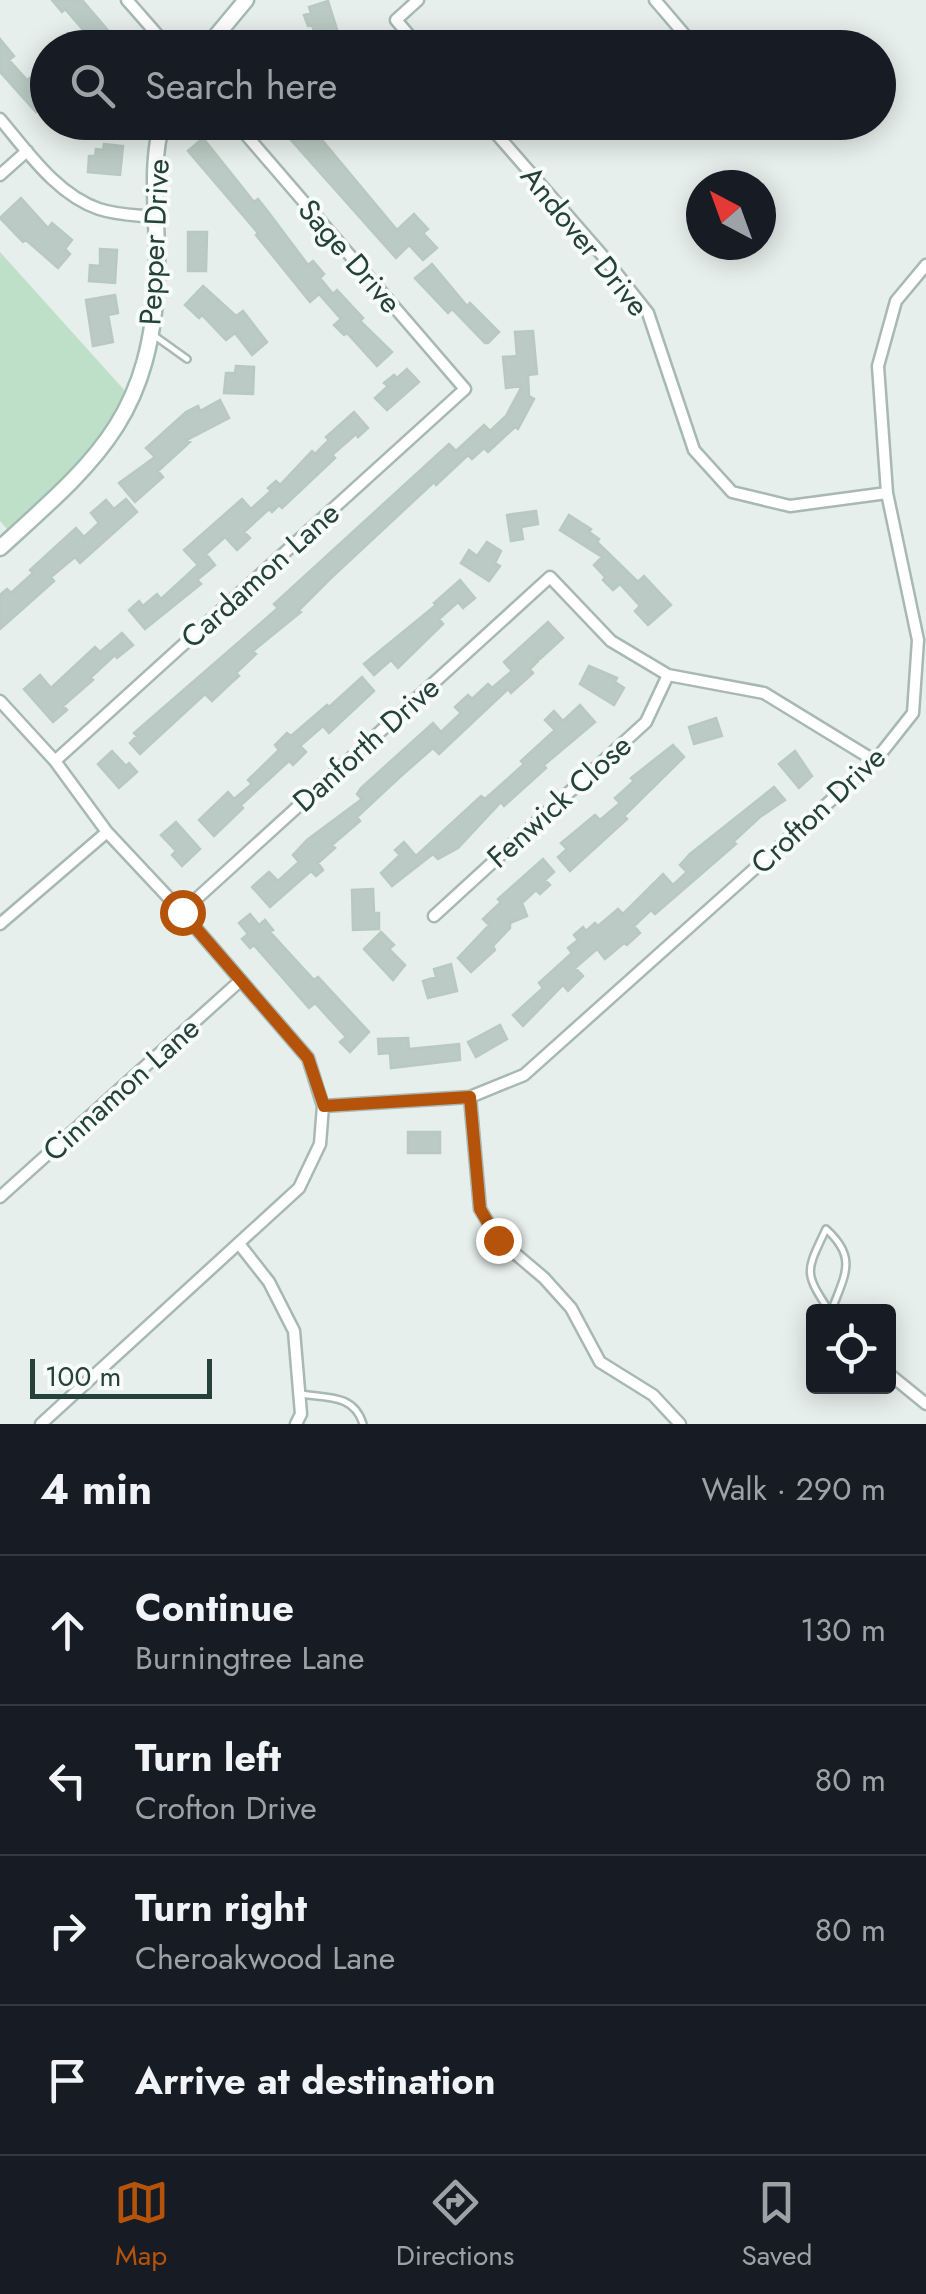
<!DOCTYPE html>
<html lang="en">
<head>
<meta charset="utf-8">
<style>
	:root { --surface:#171b24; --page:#242831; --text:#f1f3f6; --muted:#9ea1a6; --line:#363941; --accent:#b45309 }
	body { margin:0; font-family:Jost,sans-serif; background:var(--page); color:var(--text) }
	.controls { position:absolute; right:30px; bottom:30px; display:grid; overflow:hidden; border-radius:10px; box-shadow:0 5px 25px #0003 }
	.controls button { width:90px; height:90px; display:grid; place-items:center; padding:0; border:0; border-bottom:2px solid var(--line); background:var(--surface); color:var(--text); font:50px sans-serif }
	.compass { position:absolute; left:686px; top:170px; width:90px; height:90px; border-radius:50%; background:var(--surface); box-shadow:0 5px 25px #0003; rotate:319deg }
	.scale { position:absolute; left:30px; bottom:25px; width:182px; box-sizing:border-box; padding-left:10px; border:5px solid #24423a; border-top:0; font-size:28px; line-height:35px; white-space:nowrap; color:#24423a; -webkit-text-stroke:8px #f7fbf9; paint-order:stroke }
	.stop { position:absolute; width:30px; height:30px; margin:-22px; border:8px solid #b45309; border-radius:50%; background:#fff }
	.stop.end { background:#b45309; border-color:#fff; box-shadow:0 2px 10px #0008 }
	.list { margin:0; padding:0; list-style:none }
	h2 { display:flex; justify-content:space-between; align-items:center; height:130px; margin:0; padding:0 40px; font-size:42px }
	h2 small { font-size:32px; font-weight:400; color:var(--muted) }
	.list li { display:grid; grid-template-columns:65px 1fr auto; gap:30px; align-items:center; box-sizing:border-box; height:150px; padding:0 40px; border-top:2px solid var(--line) }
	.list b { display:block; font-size:38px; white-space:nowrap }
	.list p { margin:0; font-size:32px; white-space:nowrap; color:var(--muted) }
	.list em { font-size:32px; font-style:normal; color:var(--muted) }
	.icon { flex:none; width:55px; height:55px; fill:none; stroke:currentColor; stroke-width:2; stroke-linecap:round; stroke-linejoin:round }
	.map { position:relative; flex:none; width:926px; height:1424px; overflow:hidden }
	.search { position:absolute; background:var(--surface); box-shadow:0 5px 25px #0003; left:30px; right:30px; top:30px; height:110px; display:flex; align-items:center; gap:25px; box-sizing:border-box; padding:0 35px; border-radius:55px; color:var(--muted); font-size:38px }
	.sheet { height:730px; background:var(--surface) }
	nav { display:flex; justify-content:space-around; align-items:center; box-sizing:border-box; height:140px; border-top:2px solid var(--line); background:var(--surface); font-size:28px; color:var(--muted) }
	nav a { display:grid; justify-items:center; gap:5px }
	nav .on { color:var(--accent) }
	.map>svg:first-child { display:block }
	.green { fill:#bfe0c8 }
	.building { fill:#bbcac4; stroke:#b8c9c2; stroke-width:2.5 }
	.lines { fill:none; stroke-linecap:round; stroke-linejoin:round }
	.lane-casing { stroke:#a8b8b2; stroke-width:10 }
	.street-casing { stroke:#a8b8b2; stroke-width:15 }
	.secondary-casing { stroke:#a4bbb3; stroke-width:19 }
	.lane { stroke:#fff; stroke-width:5 }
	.street { stroke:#fff; stroke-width:10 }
	.secondary { stroke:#fff; stroke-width:14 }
	.route { stroke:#b45309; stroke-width:12 }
	.labels { text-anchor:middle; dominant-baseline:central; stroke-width:8; stroke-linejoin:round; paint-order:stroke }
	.street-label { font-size:30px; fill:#24423a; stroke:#f7fbf9 }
</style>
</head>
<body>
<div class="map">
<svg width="926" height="1424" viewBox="0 0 926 1424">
	<rect width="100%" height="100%" fill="#e6efeb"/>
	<path class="green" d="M0,252L126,392L100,438L79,465L8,530L0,521Z"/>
	<path class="building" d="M52,0H82L123,48H99L65,9L62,12Z
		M328,1L340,39L319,46L312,25L308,26L304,15L311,13L309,7Z
		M0,39L14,56L9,60L27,80L34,75L48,90V102L36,112L0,72Z
		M275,122H307L397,230L414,214L428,229L423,233L437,248L423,260L409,245L396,258Z
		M203,138L254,202L258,199L269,213L308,265L313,261L324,274L320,278L333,294L337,290L363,318L360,321L392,352L377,366L347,333L344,335L334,325L341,319L319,294L310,302L256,235L258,233L188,151Z
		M104,144L123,146L120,175L88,172L89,156H95L96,149L103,150Z
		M21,198L48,228L52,223L72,240L65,249L70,254L58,268L26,240L23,242L0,218Z
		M188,232H207L206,271H188Z
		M100,249L117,250L115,283L89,281L90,265L100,266Z
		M432,264L467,306L470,303L499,332L488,343H485L452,309L448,313L415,278Z
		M203,286L236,316L243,311L267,342L252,355L235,333L226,340L202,315L199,318L185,305Z
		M115,295L118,313L108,315L113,342L93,346L86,300Z
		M533,331L537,374L528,375L529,396L534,399L518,429L515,427L488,452L484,448L472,459L468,455L436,485L434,482L331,578L299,610L301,612L253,651L256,654L236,673L239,676L231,683L212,701L205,694L140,754L130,743L137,736L134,733L278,608L274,604L449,444L456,451L484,425L490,431L506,416L522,386L506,388L503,357L517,356L515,332Z
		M236,366L254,367L253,394L224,393L226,373H235Z
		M407,369L419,382L387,410L375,398L388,386L384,383L394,375L397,378Z
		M220,400L229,418L187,440L190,442L158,471L163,477L135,502L119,483L155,457L146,448L186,412L198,406L200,411Z
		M354,412L368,428L358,437L356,434L332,455L335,458L282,508L279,505L272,512L269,509L244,532L250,538L237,550L225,537L206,554L215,565L197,580L201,584L145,629L129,610L139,601L143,606L157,594L161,599L198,565L184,550L242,499L251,509L271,491L268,488L276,481L280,485L312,451L315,454L329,440L326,437Z
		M126,499L137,512L80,563L75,557L51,577L54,581L0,629V595L7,589L11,593L33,573L30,570L76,528L84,537L99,523L91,513L106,500L114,509Z
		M536,511L538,524L521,527L523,539L511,541L507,515Z
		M569,515L591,529L589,532L599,539L597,542L638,582L644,576L671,605L648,625L635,611L640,606L620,584L613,590L603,580L605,577L594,565L602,557L560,530Z
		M487,542L501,551L495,563L500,566L489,581L461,563L469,550L477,556Z
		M460,580L475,598L463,608L458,602L439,619L443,624L398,668L391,660L374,675L364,664L436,605L434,603Z
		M548,622L563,638L540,659L536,656L538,661L530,669L533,673L511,693L508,689L439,754L433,748L401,776L357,817L360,821L332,845L335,848L318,863L323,870L316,876L311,871L270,907L252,887L269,872L278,881L299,862L293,855L307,840L362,799L357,794L361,788L433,723L441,732L461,713L455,707L468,695L472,699L488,684L492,688L512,671L504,662Z
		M122,633L133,645L117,658L115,655L90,678L93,680L63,706L67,710L53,722L24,689L40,675L51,688L95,647L100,652Z
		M589,666L617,678L615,682L624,688L614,705L580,684Z
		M362,677L374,691L329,733L323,726L300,746L306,752L293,765L289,761L241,805L243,808L214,836L199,820L228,792L234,799L252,784L248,780L279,750L275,745L287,733L291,736L327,705L329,707Z
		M580,705L595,722L544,765L546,768L504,806L501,802L458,848L438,859L433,854L392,886L381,873L400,855L395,850L404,842L416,856L481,796L485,799L524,764L521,761L555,730L545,720L554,711L563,721Z
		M716,718L722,736L694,744L689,727Z
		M673,745L684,757L624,816L627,819L570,871L558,857L567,849L561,843L595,815L600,820L620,803L615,798L634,781L631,778Z
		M112,751L126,766L129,763L137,772L119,788L98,764Z
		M795,751L812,776L799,788L779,764Z
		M774,787L785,800L760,817L733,842L736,844L655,914L651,910L634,926L640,933L627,945L624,943L605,959L597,949L575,968L583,976L568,991L563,985L523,1026L513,1015L543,988L539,983L572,953L568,948L578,940L574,935L583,927L586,931L595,923L598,926L618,909L623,914L663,874L673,885L687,872L680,865L690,854Z
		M176,822L200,849L182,866L172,855L176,851L161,835Z
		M543,859L554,872L545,880L550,885L540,894L536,890L522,903L527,916L510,923V928L493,946L495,950L471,972L458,958L489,925L483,919L501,902L498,899Z
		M373,889L374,913H379V929L353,930L352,890Z
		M250,914L259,925L265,920L273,930L270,932L314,980L318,977L369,1032L350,1052L340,1042L346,1037L315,1003L309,1008L254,945L250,948L242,939L248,934L239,923Z
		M381,932L394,945L389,949L405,965L393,980L364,949Z
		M451,964L457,991L428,998L423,981L436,977L434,969Z
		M500,1025L507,1039L476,1057L468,1042Z
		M408,1038L409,1049L459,1044L460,1060L391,1068L390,1053L379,1054L378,1039Z
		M408,1132H440V1153H408Z"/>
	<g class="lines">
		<g class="lane-casing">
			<path id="lane" d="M152,334L187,359
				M830,1312C803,1271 806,1272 826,1229C858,1258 845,1274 831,1312
				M300,1394C327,1398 354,1394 363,1424"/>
		</g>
		<g class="street-casing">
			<path id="street" d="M127,0L169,48
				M418,0L396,20L420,48
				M655,0L696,48
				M0,119C27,151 57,195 99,209C117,215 136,215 154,217
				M486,122L602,255L648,313L694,450L732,492L790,506L887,493
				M760,122L761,123
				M0,175L27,151
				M0,701L55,761L107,832L182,912L308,1058L323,1106L320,1144L299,1188L41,1424
				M55,761L465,389L235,122
				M182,912L550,577L611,641L668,675L764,693L875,761
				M434,916L646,722L668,675
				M0,924L107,832
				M470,1097L480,1209L498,1239L544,1278L571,1308L600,1362L653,1395L680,1424
				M323,1106L470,1097L524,1075L875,761L913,713L918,640L887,493L878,366L896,301L926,265
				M0,1197L241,980
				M240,1245L269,1282L294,1331L301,1414L296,1424
				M888,1373L926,1404"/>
		</g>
		<g class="secondary-casing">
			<path id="secondary" d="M206,48L246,0
				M0,548C98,459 151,417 157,274C159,232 148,162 163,122"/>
		</g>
		<use href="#lane" class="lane"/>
		<use href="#street" class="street"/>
		<use href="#secondary" class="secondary"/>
	</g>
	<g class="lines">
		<path class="route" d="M182,912L308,1058L324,1106L470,1097L480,1209L498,1240"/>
	</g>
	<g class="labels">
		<g class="street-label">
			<text transform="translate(585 241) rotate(51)">Andover Drive</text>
			<text transform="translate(154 242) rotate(-87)">Pepper Drive</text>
			<text transform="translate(350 256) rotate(49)">Sage Drive</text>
			<text transform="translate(260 575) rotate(-42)">Cardamon Lane</text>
			<text transform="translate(366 744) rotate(-42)">Danforth Drive</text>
			<text transform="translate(559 801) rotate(-42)">Fenwick Close</text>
			<text transform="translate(818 810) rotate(-43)">Crofton Drive</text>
			<text transform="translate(121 1089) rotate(-42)">Cinnamon Lane</text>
		</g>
	</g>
</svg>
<div class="controls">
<button><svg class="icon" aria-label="locate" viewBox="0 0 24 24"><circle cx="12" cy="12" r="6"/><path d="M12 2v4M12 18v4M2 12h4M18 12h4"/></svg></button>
</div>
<svg class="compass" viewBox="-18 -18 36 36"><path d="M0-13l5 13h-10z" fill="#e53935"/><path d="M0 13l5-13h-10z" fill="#9ea1a6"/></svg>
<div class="scale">100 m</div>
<div class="stop" style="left:182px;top:912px"></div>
<div class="stop end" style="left:498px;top:1240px"></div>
<div class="search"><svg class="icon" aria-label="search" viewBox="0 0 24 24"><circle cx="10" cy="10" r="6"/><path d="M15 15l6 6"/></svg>Search here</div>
</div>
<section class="sheet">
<h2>4 min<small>Walk · 290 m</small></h2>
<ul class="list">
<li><svg class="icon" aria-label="ahead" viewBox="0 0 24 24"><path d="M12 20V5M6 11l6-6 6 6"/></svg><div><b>Continue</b><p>Burningtree Lane</p></div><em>130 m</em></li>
<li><svg class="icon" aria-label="left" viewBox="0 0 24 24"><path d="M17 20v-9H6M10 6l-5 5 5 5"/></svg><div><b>Turn left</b><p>Crofton Drive</p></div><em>80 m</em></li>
<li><svg class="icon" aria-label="right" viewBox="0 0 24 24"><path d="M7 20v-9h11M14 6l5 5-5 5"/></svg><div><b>Turn right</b><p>Cheroakwood Lane</p></div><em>80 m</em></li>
<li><svg class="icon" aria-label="arrive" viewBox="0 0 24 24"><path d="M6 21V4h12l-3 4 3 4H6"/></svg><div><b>Arrive at destination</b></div></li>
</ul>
</section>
<nav>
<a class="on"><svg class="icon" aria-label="map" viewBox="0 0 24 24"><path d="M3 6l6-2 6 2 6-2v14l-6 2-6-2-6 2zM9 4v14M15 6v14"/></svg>Map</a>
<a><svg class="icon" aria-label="directions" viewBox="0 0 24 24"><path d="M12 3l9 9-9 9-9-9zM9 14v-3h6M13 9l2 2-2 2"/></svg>Directions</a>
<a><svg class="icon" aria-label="saved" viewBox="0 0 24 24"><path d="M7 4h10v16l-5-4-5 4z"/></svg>Saved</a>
</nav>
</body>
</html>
